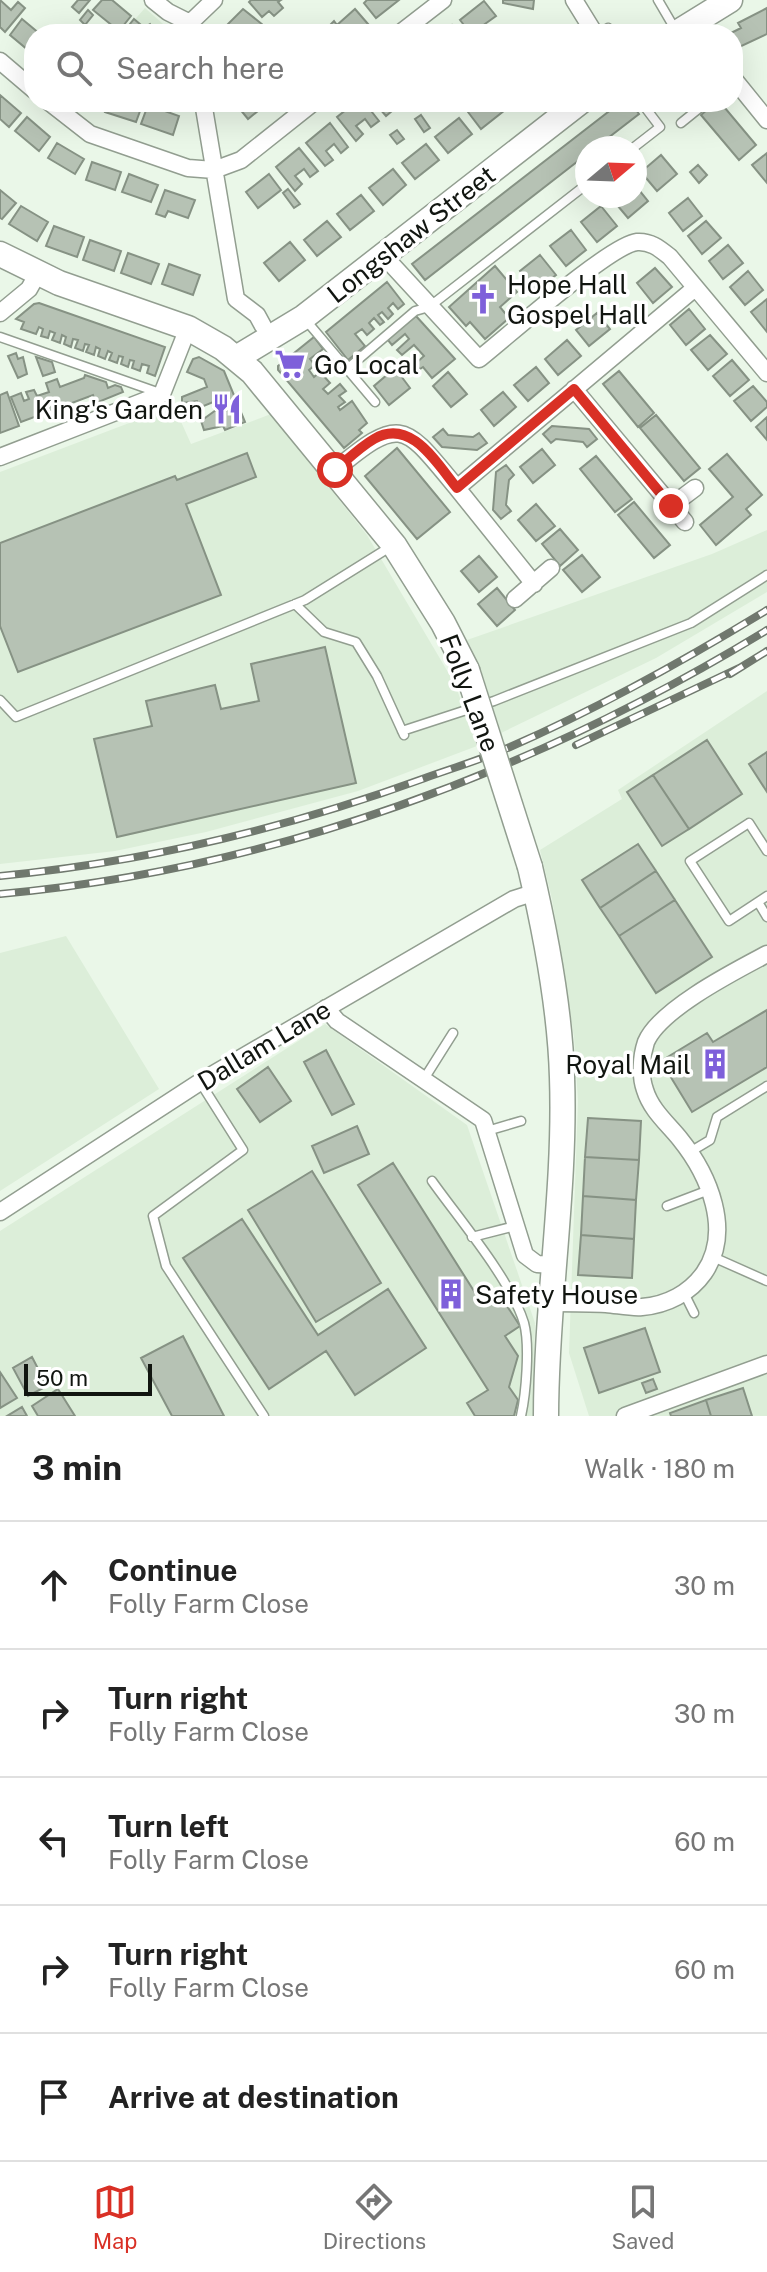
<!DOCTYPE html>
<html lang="en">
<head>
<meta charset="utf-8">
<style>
	:root { --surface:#fff; --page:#f6f6f6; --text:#222; --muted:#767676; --line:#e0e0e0; --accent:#d93025 }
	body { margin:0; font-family:"Public Sans",sans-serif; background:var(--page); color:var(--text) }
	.compass { position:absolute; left:575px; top:136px; width:72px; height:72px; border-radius:50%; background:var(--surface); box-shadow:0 8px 32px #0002; rotate:71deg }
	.scale { position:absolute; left:24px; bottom:20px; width:128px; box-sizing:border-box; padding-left:8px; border:4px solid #111510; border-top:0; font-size:22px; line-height:28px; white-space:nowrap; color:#111510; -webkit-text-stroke:6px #fff; paint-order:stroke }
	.stop { position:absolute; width:24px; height:24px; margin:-18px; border:6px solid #d93025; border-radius:50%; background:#fff }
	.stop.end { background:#d93025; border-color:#fff; box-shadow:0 2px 8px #0008 }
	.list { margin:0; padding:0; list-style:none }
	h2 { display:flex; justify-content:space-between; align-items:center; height:104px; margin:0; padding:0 32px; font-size:34px }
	h2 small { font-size:26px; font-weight:400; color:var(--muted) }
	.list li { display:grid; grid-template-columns:52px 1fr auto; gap:24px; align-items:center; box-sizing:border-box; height:128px; padding:0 32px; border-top:2px solid var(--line) }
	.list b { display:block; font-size:30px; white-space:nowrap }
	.list p { margin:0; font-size:26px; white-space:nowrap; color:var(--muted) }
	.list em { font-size:26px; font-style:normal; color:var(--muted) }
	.icon { flex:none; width:44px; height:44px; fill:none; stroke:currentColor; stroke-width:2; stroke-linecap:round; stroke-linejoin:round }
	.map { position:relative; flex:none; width:767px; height:1416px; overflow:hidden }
	.search { position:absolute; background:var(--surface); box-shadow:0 8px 32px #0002; left:24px; right:24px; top:24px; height:88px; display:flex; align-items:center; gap:20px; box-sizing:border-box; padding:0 28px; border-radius:32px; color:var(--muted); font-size:30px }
	.sheet { height:744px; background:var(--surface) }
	nav { display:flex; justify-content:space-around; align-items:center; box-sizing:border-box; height:112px; border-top:2px solid var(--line); background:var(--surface); font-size:22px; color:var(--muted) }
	nav a { display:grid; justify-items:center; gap:4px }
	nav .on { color:var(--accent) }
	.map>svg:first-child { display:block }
	.built { fill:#dceed9 }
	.building { fill:#b6c2b4; stroke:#869284; stroke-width:2 }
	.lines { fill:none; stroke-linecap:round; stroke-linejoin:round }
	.lane-casing { stroke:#929e90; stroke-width:11 }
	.street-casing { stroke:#929e90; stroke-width:19 }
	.secondary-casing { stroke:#929e90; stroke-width:27 }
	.lane { stroke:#fff; stroke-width:8 }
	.street { stroke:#fff; stroke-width:16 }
	.secondary { stroke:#fff; stroke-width:24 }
	.rail-casing { stroke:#70786e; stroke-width:8 }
	.rail { stroke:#fff; stroke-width:5; stroke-dasharray:15; stroke-linecap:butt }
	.secondary-bridge-casing { stroke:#929e90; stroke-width:27; stroke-linecap:butt }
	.secondary-bridge { stroke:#fff; stroke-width:24 }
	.route { stroke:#d93025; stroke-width:10 }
	.labels { text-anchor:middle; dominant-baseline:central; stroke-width:7; stroke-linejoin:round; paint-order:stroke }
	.street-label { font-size:26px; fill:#111510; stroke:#fff }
	.poi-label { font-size:26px; fill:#111510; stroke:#fff; text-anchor:start }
</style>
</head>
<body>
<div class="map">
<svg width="767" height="1416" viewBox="0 0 767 1416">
	<rect width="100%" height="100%" fill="#eaf7e8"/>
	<path class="built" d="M145,8L171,31L174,34H122Z
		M174,406L191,444L271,414L367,535L455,684L477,746L358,791L206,832L115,851L0,864V472Z
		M767,530V592L656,658L501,733L479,664L467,640L712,554Z
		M767,691V1416H589L569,1353L578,1101L574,1037L552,899L540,850L622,799L618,790Z
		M66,936L159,1089L0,1191V953Z
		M325,1024L467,1125L535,1323L533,1416H0V1231Z"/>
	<path class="building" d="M0,0L11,10L18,2L25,8L5,32L0,27Z
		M78,0H90L79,13L72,7Z
		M102,0H112L131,16L119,31L93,10Z
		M251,0H281L278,2L283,8L274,16L269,11L262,17L249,2Z
		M367,0H399L376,18L364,3Z
		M503,0H534L533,9L503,3Z
		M484,1L496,16L471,34L460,20Z
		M767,8V34L733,50V34H729L741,28L738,23Z
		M243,9L263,25L253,34H224L221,31Z
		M355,9L368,24L356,34H337L330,25L334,21L337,25Z
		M88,10L93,15L85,25L80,20Z
		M22,19L40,34H34V55L10,35Z
		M134,19L141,25L134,34H122Z
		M150,24L156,34H142L140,30Z
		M452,25L459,34H441Z
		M0,95L21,113L9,127L0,119Z
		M108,102L143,103L136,122L105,112Z
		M237,102H269L248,119L235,103Z
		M356,102H364L379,121L371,127L365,119L356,126L363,134L356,141L337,117Z
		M374,102H387L393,110L386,116Z
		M481,102H499L505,110L481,129L468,112Z
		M621,102H630L639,114L595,148H587V154L425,280L412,264Z
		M716,102H720L756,145L739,160L701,115Z
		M148,105L179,116L173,135L141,124Z
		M421,115L430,128L424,132L415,119Z
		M27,117L50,137L39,151L15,131Z
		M459,118L472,134L448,153L435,137Z
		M330,123L348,147L341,153L334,144L326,151L333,160L325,166L306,143Z
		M397,130L404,139L397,144L390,135Z
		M57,143L84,159L75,174L48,158Z
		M426,144L439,160L415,179L402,163Z
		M299,148L318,171L310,177L304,169L295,176L302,184L295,191L276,167Z
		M767,153V183L752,165Z
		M661,155L677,174L657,191L641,172Z
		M92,162L121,172L115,190L86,180Z
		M698,165L707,175L699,183L690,172Z
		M393,169L406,185L383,205L369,188Z
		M129,174L158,185L151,202L122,192Z
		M269,174L281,190L258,208L246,192Z
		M635,185L648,201L628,218L612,199L615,196H635Z
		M288,189L300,204L294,208L283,193Z
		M0,190L16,203L2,219L0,218Z
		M165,190L195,200L188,218L168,211L165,217L156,214Z
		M361,195L374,211L350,230L337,214Z
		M688,198L702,216L683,231L669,213Z
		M21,206L48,222L37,241L9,224Z
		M601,206L617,226L597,242L581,222Z
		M327,221L341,237L317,256L304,240Z
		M706,221L721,238L702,254L688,236Z
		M54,226L84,237L77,257L46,246Z
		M571,230L586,250L566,266L550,246Z
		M90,240L121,251L114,271L83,260Z
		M290,242L305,260L279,281L264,263Z
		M728,245L743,263L723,279L709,261Z
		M128,253L159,264L151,284L121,273Z
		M540,255L556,275L535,291L520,271Z
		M169,264L200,275L193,295L162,284Z
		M495,266L517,292L500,307L509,318L485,339L470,322L466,326L449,307Z
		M655,268L672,287L653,303L637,283Z
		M748,271L763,290L745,305L730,287Z
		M387,282L404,304L398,309L393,303L388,308L393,314L388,319L382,312L378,315L384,322L380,325L374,318L369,323L374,329L367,335L362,329L355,334L365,346L348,360L326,332Z
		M767,299V332L751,312Z
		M39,303L165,347L155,376L147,373L149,366L142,364L140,371L132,368L134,361L130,360L128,367L121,364L123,357L119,356L117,363L109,360L112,353L108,351L105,359L98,356L100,349L96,347L94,355L86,352L89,345L85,344L83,351L75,348L78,340L73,339L71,347L64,344L66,337L62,335L60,343L52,340L55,333L50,331L48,338L41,336L43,329L39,327L36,334L21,329L24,322L16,319L34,304Z
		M689,309L705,329L686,345L670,325Z
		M597,313L610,329L589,346L576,330Z
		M416,316L455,359L432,378L423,367L420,369L415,364L424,356L414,345L402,355L397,350L409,339L405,334L392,345L387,339Z
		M710,335L727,354L708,370L691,350Z
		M314,337L323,349L310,359L315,365L309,370L314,377L320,372L330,383L323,389L328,394L340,384L346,391L339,396L345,402L338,407L340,410L352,401L367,423L359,430L362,433L344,448L278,370V366Z
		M567,340L581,356L558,375L545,359Z
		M16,353L18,359L23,357L27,374L18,378L8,356Z
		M36,357L52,362L55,372L43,376Z
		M199,357L224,371L245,422L225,430L223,426L204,430L201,421L216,410L213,402L199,408L197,401L182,403V397L207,387L204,379L187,372L193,359Z
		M732,360L749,380L730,396L713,376Z
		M536,367L549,383L528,401L514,385Z
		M395,368L410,388L389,405L374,386Z
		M619,371L654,413L638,427L603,384Z
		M448,372L467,394L451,407L433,386Z
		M85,375L106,382L108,388L115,385L121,387L123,392L96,403L93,395L21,422L11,397L21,393L24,401L29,399L26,392L34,390L37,396L49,392L46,383L57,379L60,387L84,378Z
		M753,386L767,402V407L751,421L734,401Z
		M7,392L19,426L0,433V395Z
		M503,392L516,407L494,426L481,410Z
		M656,415L700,468L684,481L640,428Z
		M767,417V440L756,427Z
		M552,426L589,429L597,439L587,447L583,442L556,439L551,443L543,434Z
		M443,429L448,435L473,437L479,433L487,443L477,450L442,447L433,437Z
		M397,448L450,512L417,539L365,476Z
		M542,449L555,465L533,483L520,467Z
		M247,453L256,477L186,504L221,595L18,672L0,626V543L175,476L177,480Z
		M727,454L762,495L746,509L751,515L716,545L700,525L733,497L709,469Z
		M596,456L632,499L615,512L580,469Z
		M506,465L514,475L509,480L506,505L511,511L501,519L493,510L496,472Z
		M634,502L670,545L654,558L618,515Z
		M536,504L555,526L536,541L518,520Z
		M560,529L578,550L560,566L542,544Z
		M582,555L600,577L582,592L563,570Z
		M479,556L497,577L479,592L461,571Z
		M497,588L515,610L497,626L478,604Z
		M325,647L356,783L117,837L94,739L152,726L146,701L215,685L221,709L259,701L251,664Z
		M707,740L742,794L689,829L653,775Z
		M767,752V792L749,764Z
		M653,775L689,829L662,846L627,792Z
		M638,844L656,871L600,908L582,880Z
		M656,871L675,900L619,936L600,908Z
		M675,900L712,957L656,993L619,936Z
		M767,1010V1067L692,1112L661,1061L707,1033L713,1042Z
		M326,1050L354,1104L332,1115L304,1062Z
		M268,1067L291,1101L260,1122L237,1089Z
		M588,1118L641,1121L639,1160L585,1157Z
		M357,1126L369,1154L324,1173L312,1146Z
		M585,1157L639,1160L636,1200L583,1196Z
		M393,1163L479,1299L496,1289L520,1326L505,1336L518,1356L509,1387L518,1400L514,1416H475L467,1403L488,1390L358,1185Z
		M312,1171L381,1283L316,1322L248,1210Z
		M583,1196L636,1200L634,1239L581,1235Z
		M242,1219L318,1335L388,1289L426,1348L355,1395L326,1351L269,1389L183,1258Z
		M581,1235L634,1239L632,1278L578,1275Z
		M645,1328L660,1372L599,1393L584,1348Z
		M183,1336L224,1416H172L141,1358Z
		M32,1357L47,1386L28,1396L13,1368Z
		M0,1372L17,1398L0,1408Z
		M653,1379L657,1389L646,1393L642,1383Z
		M743,1388L752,1416H711L706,1400Z
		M58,1389L75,1416H38L32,1406Z
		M706,1400L711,1416H671L670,1413Z
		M22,1407L27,1416H7Z"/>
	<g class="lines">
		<g class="lane-casing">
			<path id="lane" d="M658,0L675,29
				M599,34L608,28
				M681,123L707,102
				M633,148L660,127L641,102
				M304,318L375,402
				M0,337L157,392
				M347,369L415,311L429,307L587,184
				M295,604L324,632L356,642L377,676L404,735
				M0,700L16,717L305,600L390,547
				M402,731L494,701L691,623L767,575
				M767,851L749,823L690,861L729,921L767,896
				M758,902L767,917
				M424,1079L453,1033
				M200,1082L243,1150L153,1216L166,1266L264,1416
				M487,1131L521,1121
				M690,1152L710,1140L717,1117L767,1086
				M432,1181C459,1219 511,1280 524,1323C530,1345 526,1394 521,1416
				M667,1206L709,1190
				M472,1237L515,1226
				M713,1257L767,1281
				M684,1293L694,1313"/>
		</g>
		<g class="street-casing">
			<path id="street" d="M153,0L168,12L190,23
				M574,0L595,34
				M190,23L214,0
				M399,34L443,0
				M0,61L34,90
				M733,78L767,120
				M49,102L90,134L188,168L214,170L241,160L314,102
				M203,102L236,299L257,315L263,326
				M383,255L479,359C507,337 610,245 637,242C651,241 660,249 670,257L767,373
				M0,313L29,289L38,273
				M574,389L685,522
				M0,457L162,394L188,328
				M335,470C402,414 404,424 457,488L695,288
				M457,488L534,584
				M671,506L695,488
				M515,599L551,568
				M326,1008L337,1021L483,1120L525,1255L537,1264L554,1265
				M0,1212L200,1082L514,899L536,892
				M551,1303C570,1303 588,1303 606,1304C618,1305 631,1308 642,1307C667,1305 690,1293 704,1273C733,1231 709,1175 680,1139C668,1124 651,1110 645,1090C640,1076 641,1057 646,1042C660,1009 735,971 767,954
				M625,1416L767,1364"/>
		</g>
		<g class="secondary-casing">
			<path id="secondary" d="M675,34L730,0
				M0,254L59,283L188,328L223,348L252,372L394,545L443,623L467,670
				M236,358L304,317L580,102
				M530,867C546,935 560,1007 562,1077C566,1190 546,1303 546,1416"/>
		</g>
		<use href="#lane" class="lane"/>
		<use href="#street" class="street"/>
		<use href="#secondary" class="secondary"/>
		<g class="rail-casing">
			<path id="rail" d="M730,674L767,651
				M576,745L739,668
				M0,876C145,862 288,828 425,778C453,768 483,759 510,747C599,708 685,660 767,610
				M0,894C271,870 536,771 767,630"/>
		</g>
		<use href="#rail" class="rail"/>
		<g class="secondary-bridge-casing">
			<path id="secondary-bridge" d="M467,670L530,867"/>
		</g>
		<use href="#secondary-bridge" class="secondary-bridge"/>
	</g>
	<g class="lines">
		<path class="route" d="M335,470C347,460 360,447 374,439C411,417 437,464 457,488L574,389L671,506"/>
	</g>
	<defs>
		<g id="church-bare" transform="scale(2.4)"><path d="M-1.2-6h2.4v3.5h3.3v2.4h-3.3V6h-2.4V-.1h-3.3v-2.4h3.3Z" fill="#7e60da" stroke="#fff" stroke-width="2.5" paint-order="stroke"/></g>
		<g id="supermarket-bare" transform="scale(2.4)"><path d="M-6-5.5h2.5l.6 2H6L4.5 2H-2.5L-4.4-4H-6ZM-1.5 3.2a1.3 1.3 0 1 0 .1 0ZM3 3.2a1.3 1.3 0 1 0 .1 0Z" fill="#7e60da" stroke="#fff" stroke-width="2.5" paint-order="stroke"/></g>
		<g id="restaurant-bare" transform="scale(2.4)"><path d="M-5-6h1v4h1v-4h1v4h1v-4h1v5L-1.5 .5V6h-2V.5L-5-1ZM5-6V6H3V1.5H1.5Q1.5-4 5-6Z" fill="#7e60da" stroke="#fff" stroke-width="2.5" paint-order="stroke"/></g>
		<g id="building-bare" transform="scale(2.4)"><path d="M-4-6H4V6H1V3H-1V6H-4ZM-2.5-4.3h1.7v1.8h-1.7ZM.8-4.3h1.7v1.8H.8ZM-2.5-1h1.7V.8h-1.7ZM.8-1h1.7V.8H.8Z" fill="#7e60da" stroke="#fff" stroke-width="2.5" paint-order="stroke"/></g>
	</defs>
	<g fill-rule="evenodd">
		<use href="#church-bare" x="483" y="299"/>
		<use href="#supermarket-bare" x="290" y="364"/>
		<use href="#restaurant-bare" x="227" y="409"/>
		<use href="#building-bare" x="715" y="1064"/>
		<use href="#building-bare" x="451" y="1294"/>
	</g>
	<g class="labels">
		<g class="street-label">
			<text transform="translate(411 234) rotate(-38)">Longshaw Street</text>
			<text transform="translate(470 693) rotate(69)">Folly Lane</text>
			<text transform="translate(264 1045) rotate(-31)">Dallam Lane</text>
		</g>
		<g class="poi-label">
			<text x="507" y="284">Hope Hall<tspan x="507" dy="30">Gospel Hall</tspan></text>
			<text x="314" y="364">Go Local</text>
			<text x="203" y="409" text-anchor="end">King's Garden</text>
			<text x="691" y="1064" text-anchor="end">Royal Mail</text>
			<text x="475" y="1294">Safety House</text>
		</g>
	</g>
</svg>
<svg class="compass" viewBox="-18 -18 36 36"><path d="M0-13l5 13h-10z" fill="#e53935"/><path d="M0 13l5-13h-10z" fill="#767676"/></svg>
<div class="scale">50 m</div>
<div class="stop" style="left:335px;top:470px"></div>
<div class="stop end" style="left:671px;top:506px"></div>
<div class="search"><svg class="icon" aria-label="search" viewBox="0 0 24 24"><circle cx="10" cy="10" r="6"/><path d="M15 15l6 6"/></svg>Search here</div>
</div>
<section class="sheet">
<h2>3 min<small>Walk · 180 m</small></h2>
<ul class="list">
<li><svg class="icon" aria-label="ahead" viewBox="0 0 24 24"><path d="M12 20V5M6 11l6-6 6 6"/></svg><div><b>Continue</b><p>Folly Farm Close</p></div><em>30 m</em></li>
<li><svg class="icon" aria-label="right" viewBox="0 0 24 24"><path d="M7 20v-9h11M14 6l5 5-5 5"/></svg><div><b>Turn right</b><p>Folly Farm Close</p></div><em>30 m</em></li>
<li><svg class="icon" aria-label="left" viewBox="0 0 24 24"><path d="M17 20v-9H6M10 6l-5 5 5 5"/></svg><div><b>Turn left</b><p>Folly Farm Close</p></div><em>60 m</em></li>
<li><svg class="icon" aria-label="right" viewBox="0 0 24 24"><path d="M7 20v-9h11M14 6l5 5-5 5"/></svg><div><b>Turn right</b><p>Folly Farm Close</p></div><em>60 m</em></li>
<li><svg class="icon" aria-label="arrive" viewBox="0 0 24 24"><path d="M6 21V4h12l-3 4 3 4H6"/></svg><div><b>Arrive at destination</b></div></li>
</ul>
</section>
<nav>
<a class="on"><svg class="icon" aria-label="map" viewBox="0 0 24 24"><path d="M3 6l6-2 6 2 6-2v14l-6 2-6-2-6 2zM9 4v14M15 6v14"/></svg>Map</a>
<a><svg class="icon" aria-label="directions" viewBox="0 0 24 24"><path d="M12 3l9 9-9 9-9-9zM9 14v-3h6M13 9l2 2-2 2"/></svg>Directions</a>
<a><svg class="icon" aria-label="saved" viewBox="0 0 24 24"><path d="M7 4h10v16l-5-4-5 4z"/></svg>Saved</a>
</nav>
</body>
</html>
